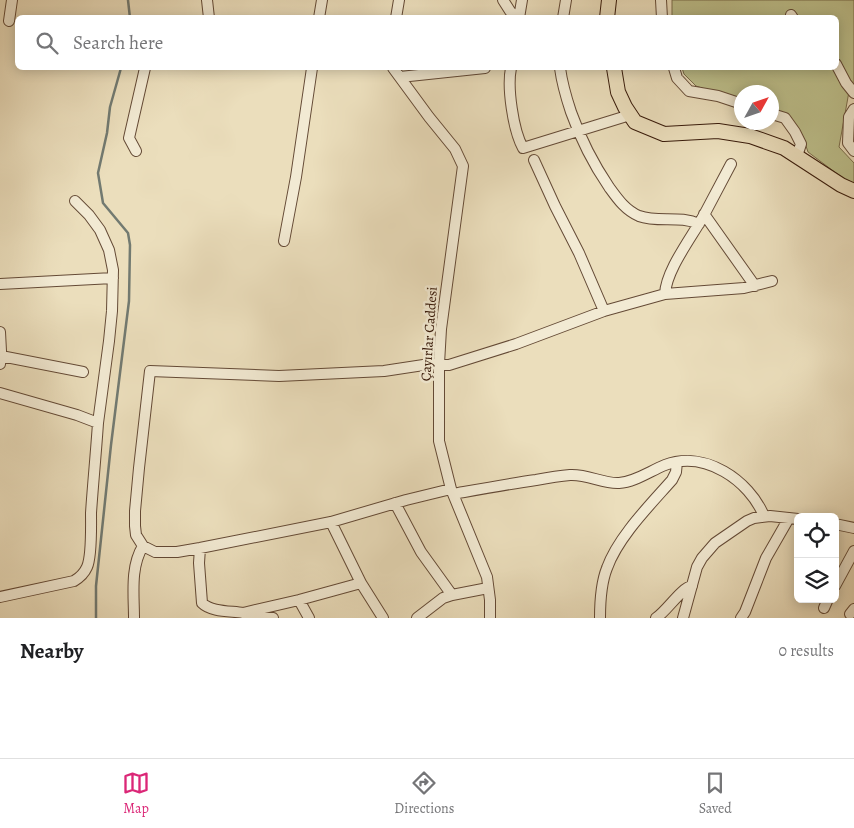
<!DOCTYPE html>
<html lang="en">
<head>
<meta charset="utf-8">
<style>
	:root { --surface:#fff; --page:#f2f2f2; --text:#202124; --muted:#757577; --line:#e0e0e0; --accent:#db2777 }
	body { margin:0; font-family:Alegreya,serif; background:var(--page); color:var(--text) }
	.controls { position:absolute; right:15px; bottom:15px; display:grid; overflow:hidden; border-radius:8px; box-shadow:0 2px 12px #0003 }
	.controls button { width:45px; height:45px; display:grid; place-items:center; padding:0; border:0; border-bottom:1px solid var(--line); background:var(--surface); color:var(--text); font:25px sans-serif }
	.compass { position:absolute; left:734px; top:85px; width:45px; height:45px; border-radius:50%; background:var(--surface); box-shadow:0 2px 12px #0003; rotate:50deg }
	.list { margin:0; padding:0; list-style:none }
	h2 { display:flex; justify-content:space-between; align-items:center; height:65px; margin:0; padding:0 20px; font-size:21px }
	h2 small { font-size:16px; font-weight:400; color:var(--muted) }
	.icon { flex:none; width:28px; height:28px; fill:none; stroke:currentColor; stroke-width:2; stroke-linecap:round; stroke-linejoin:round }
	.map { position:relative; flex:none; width:854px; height:618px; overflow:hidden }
	.search { position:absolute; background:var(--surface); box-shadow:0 2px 12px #0003; left:15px; right:15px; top:15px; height:55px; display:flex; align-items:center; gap:12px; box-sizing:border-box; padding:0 18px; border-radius:8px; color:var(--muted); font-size:19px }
	.sheet { height:140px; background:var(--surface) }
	nav { display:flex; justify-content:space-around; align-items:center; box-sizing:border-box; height:70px; border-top:1px solid var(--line); background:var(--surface); font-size:14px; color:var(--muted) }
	nav a { display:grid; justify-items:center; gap:2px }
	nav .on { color:var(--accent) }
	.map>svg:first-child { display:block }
	.green { fill:#bdc08c; stroke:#7a6c4a }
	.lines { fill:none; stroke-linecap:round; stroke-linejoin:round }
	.stream { stroke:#727a71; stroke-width:2.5 }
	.minor-casing { stroke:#644a36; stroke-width:12 }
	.major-casing { stroke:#371909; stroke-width:16 }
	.minor { stroke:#f2ead3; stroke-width:10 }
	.major { stroke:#ebdebc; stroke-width:14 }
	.labels { text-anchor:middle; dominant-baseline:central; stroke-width:5; stroke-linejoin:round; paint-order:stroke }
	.street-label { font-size:14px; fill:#371909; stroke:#f2ead3 }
</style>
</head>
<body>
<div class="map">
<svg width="854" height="618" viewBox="0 0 854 618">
	<rect width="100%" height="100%" fill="#ebdebc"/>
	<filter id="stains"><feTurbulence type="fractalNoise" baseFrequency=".004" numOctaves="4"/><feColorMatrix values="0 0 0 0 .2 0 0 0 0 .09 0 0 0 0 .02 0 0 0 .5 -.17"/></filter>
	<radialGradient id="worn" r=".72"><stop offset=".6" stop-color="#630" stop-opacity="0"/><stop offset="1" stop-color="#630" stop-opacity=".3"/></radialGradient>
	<path class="green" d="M672,0H854V86H850L839,147L854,163V183L844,179L808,152L805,143L772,111V92H742L741,101L696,86L684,74L682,68H836V18H672Z"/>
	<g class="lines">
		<path class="stream" d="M128,0L130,18
			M96,618V586L111,445L129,301L130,245L128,233L103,203L98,173L107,133L110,107L121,68"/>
		<g class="minor-casing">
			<path id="minor" d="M207,0L209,18
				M503,0L510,11L516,18
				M661,0L662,18
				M791,15L793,18
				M319,18L322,0
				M396,18L399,0
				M519,18L522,0
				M563,18L566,0
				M9,21L12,0
				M836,64L846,83L854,93
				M393,68L429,117L455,149L463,166L441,329L439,364V441L451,489L487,577L490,600V618
				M511,68C507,87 513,130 523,148L630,115
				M560,68C562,83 566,97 571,112C581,140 592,162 609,187C617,198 625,210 639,216C658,223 680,215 699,224
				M674,68L677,78L689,91L718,96L742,104
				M400,77L485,68
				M854,109L849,117L848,143L854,151
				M772,114L785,118L795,132L801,144L797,156
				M136,151L129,138L145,68
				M534,160L555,206L579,253L604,311
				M75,201L89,215L100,230L109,250L113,270L112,311L109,341L98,423
				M704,214L755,286
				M284,241L296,177L312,68
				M0,284L113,278
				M665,294C666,270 692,237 704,215C713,198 722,181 731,164
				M0,332L1,351L0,364
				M1,356L83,372
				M0,393L77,415L98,423C96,453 93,483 91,513C91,526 92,556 87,567C84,574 79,578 74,581L0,597
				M451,489L406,500L331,522L200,548L177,552H155L143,546L136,535L135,526V511L139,468L150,371L279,376L384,371L430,364L449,365L516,344L604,311L665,294L744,288L772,281
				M453,494C481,489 508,484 536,480C547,478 559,476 570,475C588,474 603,484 619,483C635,482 650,471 665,465C705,450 749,480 764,516
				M395,503L421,552L452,595
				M331,522L361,583L383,618
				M835,524L854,528
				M200,548L199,563L202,603C211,612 231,611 243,613
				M835,586L854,551
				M299,600L309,618
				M824,608L828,599
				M850,614L854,609
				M134,618C134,595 130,567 143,546
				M273,618L243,613L299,600L361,583
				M417,618L443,598L452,595L488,588
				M600,618C600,602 601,583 607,568C618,537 650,505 672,480L676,472L677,462
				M656,618C667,611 681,588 692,586
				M683,618L697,567L702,558L715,543L747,521L754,518L770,516L798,519
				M741,618L745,612L766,558L789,518"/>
		</g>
		<g class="major-casing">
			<path id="major" d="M607,18L609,0
				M614,68L618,92L625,107L635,122L664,134L718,131L750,136L784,148L841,185L854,191"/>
		</g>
		<use href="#minor" class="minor"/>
		<use href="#major" class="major"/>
	</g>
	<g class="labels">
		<g class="street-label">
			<text transform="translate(429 334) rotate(-86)">Çayırlar Caddesi</text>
		</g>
	</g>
	<rect width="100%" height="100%" filter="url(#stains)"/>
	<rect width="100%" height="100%" fill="url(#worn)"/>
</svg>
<div class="controls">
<button><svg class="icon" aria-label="locate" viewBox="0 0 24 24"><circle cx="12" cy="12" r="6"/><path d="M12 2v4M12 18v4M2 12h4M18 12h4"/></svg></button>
<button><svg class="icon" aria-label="layers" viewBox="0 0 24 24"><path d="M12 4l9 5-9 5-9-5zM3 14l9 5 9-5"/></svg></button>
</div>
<svg class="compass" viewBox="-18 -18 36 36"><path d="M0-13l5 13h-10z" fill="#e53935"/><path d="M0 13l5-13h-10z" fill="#757577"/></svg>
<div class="search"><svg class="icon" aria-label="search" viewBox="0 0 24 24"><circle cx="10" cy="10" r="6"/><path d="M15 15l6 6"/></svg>Search here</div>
</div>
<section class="sheet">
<h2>Nearby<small>0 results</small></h2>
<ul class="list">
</ul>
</section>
<nav>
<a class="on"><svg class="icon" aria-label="map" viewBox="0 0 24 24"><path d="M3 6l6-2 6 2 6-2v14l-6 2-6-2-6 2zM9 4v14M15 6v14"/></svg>Map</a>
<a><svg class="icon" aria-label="directions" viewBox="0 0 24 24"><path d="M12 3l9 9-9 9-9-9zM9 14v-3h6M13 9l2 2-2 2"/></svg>Directions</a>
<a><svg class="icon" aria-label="saved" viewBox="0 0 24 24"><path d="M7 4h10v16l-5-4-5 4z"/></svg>Saved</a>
</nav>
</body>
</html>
